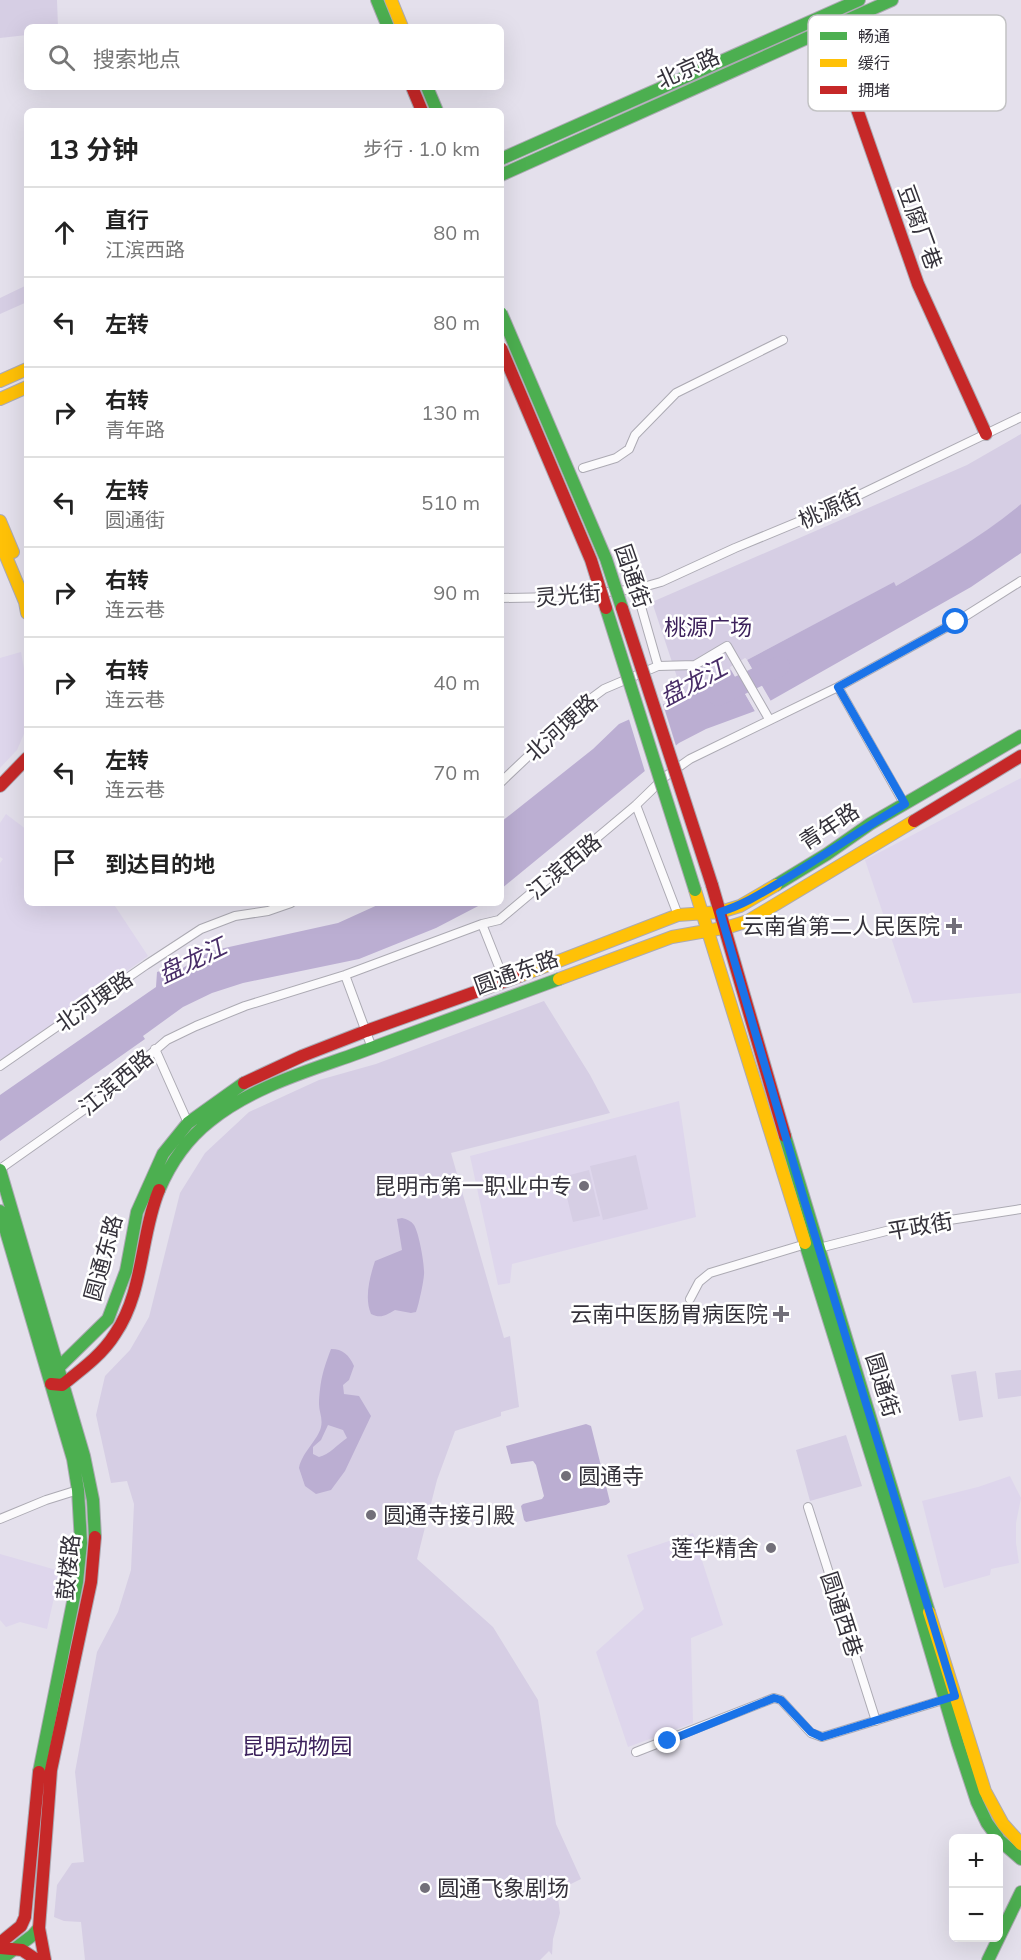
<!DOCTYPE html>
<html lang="zh">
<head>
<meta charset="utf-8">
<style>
	:root { --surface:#fff; --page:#f6f6f6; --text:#222; --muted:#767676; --line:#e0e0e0 }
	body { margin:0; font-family:Mulish,"Noto Sans SC",sans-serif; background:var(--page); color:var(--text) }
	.controls { position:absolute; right:18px; bottom:18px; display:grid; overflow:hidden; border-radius:9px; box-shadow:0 6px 24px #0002 }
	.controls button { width:54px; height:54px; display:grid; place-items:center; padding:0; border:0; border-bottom:2px solid var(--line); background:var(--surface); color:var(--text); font:30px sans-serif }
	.stop { position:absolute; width:18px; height:18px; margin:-14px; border:4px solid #1a73e8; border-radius:50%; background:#fff }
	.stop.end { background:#1a73e8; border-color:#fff; box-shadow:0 2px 6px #0008 }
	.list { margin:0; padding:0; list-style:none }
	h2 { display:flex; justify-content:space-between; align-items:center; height:78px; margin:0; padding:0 24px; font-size:26px }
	h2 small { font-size:20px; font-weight:400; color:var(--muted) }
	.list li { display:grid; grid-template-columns:39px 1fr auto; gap:18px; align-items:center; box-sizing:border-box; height:90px; padding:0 24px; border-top:2px solid var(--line) }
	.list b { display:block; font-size:22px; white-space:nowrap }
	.list p { margin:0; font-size:20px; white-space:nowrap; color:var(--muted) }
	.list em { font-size:20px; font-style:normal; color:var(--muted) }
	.icon { flex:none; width:33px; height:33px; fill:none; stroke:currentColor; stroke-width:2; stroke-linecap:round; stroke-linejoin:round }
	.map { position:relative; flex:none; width:1021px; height:1960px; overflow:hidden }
	.search { position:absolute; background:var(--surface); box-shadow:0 6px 24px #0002; left:24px; top:24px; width:480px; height:66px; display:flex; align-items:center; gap:15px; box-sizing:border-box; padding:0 21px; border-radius:9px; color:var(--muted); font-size:22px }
	.panel { position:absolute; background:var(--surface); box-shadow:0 6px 24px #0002; left:24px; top:108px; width:480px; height:798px; border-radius:9px }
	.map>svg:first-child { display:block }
	.built { fill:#ded6ec }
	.green { fill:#d6cee4 }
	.water { fill:#bbaed2; fill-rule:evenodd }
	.pier { fill:#e4e0ec }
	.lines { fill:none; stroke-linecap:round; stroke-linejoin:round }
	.river { stroke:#bbaed2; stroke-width:20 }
	.street-casing { stroke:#acaab3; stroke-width:10 }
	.fast-casing { stroke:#acaab3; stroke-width:14 }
	.slow-casing { stroke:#acaab3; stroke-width:14 }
	.jam-casing { stroke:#acaab3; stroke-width:14 }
	.street { stroke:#fbfafc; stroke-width:8 }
	.fast { stroke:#4caf50; stroke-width:12 }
	.slow { stroke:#ffc107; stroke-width:12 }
	.jam { stroke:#c62828; stroke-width:12 }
	.fast-bridge-casing { stroke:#acaab3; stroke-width:14; stroke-linecap:butt }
	.jam-bridge-casing { stroke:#acaab3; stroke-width:14; stroke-linecap:butt }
	.fast-bridge { stroke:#4caf50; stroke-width:12 }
	.jam-bridge { stroke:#c62828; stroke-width:12 }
	.route { stroke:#1a73e8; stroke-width:8 }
	.poi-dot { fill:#726f79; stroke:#fff; stroke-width:2 }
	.labels { text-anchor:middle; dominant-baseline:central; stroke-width:5; stroke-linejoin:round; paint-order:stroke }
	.street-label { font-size:22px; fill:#35323b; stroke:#fff }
	.park-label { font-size:22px; fill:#3d225c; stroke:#fff }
	.poi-label { font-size:22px; fill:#35323b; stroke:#fff; text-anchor:end }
	.water-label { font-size:24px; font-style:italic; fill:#482d68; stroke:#fff }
	.key { fill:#fff; stroke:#c2c2c4; stroke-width:1.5 }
	.key-label { font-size:16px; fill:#35323b }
</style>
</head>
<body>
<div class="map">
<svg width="1021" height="1960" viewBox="0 0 1021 1960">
	<rect width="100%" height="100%" fill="#e4e0ec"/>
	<path class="built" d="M21,652L27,686L26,729L17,750L0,768V658Z
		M1021,778V993L913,1003L865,860Z
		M6,814L27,830V903H113L148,956L6,1057L0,1059V863L3,859L0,857V823Z
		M679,1101L696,1217L512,1264L510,1283L498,1285L470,1156Z
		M1010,1476L1021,1498L1016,1523V1543L1019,1563L991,1569L990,1575L944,1588L922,1501L978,1487Z
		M693,1533L723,1625L691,1638L693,1723L628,1747L596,1652L644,1609L627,1555Z
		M0,1554L60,1571L47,1629L20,1622L6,1627L0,1620Z"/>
	<path class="green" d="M0,0H57L58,27H27V35L0,38Z
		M27,285V302L0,314V298Z
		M1021,434V504C983,537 939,561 896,586L893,583L747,660L745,658L730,667L731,670L683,695L652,602L967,465Z
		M544,1001L590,1075L610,1113L451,1153L504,1338L510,1336L519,1407L501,1412V1416L455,1431L437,1480L417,1559L493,1627L538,1700L556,1824L581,1879L557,1891L560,1913L553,1939L552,1955L549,1951L540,1960H85L81,1922L64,1921L54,1917L57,1885L72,1863L84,1862L75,1772L97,1652L118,1612L131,1570L134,1504L127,1481L111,1483L96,1415L105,1376L130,1350L149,1317L180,1193L205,1153L249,1112L319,1080L376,1064Z
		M636,1155L648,1209L603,1220L590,1166Z
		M589,1170L600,1216L573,1222L562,1177Z
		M1021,1370V1396L998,1399L995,1373Z
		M976,1371L983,1417L959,1421L951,1375Z
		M846,1435L862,1486L810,1501L796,1450Z"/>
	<path class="water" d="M1021,504V553L971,587L770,701L747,660L894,582L896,586C939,561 983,536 1021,504Z
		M731,670L755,711L706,729L679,743L501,889V822L593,749L619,724L695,690Z
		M382,903H484L436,928L359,959L243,983L212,993L183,1007L143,1036L145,1039L0,1141V1095L156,987L157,972L160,971L171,975L211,951L338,923Z
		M402,1218C407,1219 411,1221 414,1225C419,1233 424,1262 424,1271C425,1277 418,1308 416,1312L411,1313L395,1310C386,1315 381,1319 371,1314C364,1298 370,1276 375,1261L402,1250L397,1219Z
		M331,1349C343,1349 349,1355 354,1366L349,1380L343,1385L344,1394L359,1396L371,1416L345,1471L331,1490L316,1494L305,1486L299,1468C302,1452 318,1440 321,1427C323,1418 319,1412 319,1404C320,1381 323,1370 331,1349ZM328,1425L343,1430L347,1438C338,1444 329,1455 319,1457L313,1454V1447L321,1440Z
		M586,1424L591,1426L610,1502L606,1505L526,1522L524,1520L521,1506L523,1504L542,1499L544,1496L536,1465L533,1461L511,1464L506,1446Z"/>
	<path class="pier" d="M745,658L747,660L772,703L767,702L744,662Z
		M730,667L734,668L758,712L756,713Z
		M662,701L677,749L646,775L628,716Z"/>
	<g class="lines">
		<path class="river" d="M718,696L780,666"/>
		<g class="street-casing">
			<path id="street" d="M583,468L616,458L629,449L635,435L676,393L783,340
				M636,589L658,666L695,665L727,646L769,719
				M501,598L560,597L636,589L661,582L735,548L834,507L1021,417
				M838,687L905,805
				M501,782L581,706L604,689L658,666
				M636,805L678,915
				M482,924L505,982
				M345,975L372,1048
				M155,1049L188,1123
				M0,1066L146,965L201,929L235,916L268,911L291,903
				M0,1169L95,1102L167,1040L196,1026L245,1006L345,975L482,924L499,920L636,805L666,776L690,759L838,687L956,622L1021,581
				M819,1248L898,1228L1021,1209
				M690,1299L699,1282L710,1273L806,1244
				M808,1507L876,1721
				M0,1519L46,1500L78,1490
				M636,1752L774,1698L781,1700L811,1733L822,1737L946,1699"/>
		</g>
		<g class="fast-casing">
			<path id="fast" d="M377,0L388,27
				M427,87L437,111
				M501,159L859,0
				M501,175L892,0
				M776,885L827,854L870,824L1021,736
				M785,1136L929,1612
				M0,1170L84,1456L93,1500L95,1537
				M159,1190C170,1164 187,1139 210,1121C252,1087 308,1071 358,1053C425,1028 492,1003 559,979
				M0,1211L73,1459L78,1490L81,1543L77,1582L39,1772
				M805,1243L905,1564L958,1744L977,1802L987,1823L998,1838
				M51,1384L57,1369L108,1319L126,1271L137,1212L163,1154L188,1123L244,1083
				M998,1839L1021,1859
				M0,1960L33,1935L39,1928
				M988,1960L1021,1892"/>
		</g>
		<g class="slow-casing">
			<path id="slow" d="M391,0L402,27
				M0,381L27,369
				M0,399L27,387
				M0,521L13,552
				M0,542L25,602L27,613
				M695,890L805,1243
				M520,976L678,915L720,912L740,906L776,885
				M559,979L672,937L729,927L748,921L914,821
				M929,1612L985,1791L1003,1824L1021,1844"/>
		</g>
		<g class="jam-casing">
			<path id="jam" d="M827,29L851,92L918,284L986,434
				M412,87L422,111
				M0,786L27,758
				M914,821L1021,756
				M712,885L785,1136
				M244,1083L302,1056L366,1031L520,976
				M51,1384L62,1385C81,1370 102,1355 115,1334C144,1292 140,1236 159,1190
				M21,1926L25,1917L39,1772
				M0,1943L21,1926
				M0,1948L22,1950L37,1960
				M45,1960L39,1928L51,1770L91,1582L95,1537"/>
		</g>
		<use href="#street" class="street"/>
		<use href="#fast" class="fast"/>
		<use href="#slow" class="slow"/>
		<use href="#jam" class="jam"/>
		<g class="fast-bridge-casing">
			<path id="fast-bridge" d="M501,313L606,559L622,608
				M606,608L695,890"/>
		</g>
		<g class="jam-bridge-casing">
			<path id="jam-bridge" d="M501,348L591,560L606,608
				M622,608L712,885"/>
		</g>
		<use href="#fast-bridge" class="fast-bridge"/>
		<use href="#jam-bridge" class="jam-bridge"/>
	</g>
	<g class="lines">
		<path class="route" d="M668,1741L774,1698L781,1700L811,1732L822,1737L955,1696L805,1203L720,912C743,905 762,893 782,881C824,856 863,828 905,804L838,687L956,622"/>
	</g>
	<g class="poi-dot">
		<path d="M951 917h6v6h6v6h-6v6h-6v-6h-6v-6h6z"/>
		<circle cx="584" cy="1186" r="6"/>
		<path d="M778 1305h6v6h6v6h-6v6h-6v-6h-6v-6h6z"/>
		<circle cx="566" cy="1476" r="6"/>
		<circle cx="371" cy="1515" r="6"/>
		<circle cx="771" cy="1548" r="6"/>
		<circle cx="425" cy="1888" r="6"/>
	</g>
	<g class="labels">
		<g class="street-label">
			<text transform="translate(688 68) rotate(-24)">北京路</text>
			<text transform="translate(920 227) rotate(70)">豆腐厂巷</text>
			<text transform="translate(830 508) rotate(-24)">桃源街</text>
			<text transform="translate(633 576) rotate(71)">园通街</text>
			<text transform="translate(568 595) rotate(-5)">灵光街</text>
			<text transform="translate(561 727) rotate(-42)">北河埂路</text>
			<text transform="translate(829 826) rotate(-33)">青年路</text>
			<text transform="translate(564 866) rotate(-40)">江滨西路</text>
			<text transform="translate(516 972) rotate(-20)">圆通东路</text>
			<text transform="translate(94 1001) rotate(-35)">北河埂路</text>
			<text transform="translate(116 1082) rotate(-40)">江滨西路</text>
			<text transform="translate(920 1226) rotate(-10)">平政街</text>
			<text transform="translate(103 1258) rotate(-75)">圆通东路</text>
			<text transform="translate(883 1385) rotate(73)">圆通街</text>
			<text transform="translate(68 1567) rotate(-84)">鼓楼路</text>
			<text transform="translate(842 1614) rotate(72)">圆通西巷</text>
		</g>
		<g class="park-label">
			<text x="708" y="627">桃源广场</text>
			<text x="297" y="1746">昆明动物园</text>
		</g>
		<g class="poi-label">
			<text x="940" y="926">云南省第二人民医院</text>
			<text x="572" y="1186">昆明市第一职业中专</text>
			<text x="768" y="1314">云南中医肠胃病医院</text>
			<text x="578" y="1476" text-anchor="start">圆通寺</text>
			<text x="383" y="1515" text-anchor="start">圆通寺接引殿</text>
			<text x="759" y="1548">莲华精舍</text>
			<text x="437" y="1888" text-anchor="start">圆通飞象剧场</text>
		</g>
		<g class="water-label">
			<text transform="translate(693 682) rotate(-28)">盘龙江</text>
			<text transform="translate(192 960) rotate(-26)">盘龙江</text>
		</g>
	</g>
	<rect x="808" y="15" width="198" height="96" rx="9" class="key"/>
	<rect x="820" y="32" width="27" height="8" fill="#4caf50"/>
	<rect x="820" y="59" width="27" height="8" fill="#ffc107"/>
	<rect x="820" y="86" width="27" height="8" fill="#c62828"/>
	<g class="key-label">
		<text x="858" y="42">畅通</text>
		<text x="858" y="69">缓行</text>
		<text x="858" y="96">拥堵</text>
	</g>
</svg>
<div class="controls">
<button>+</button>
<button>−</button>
</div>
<div class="stop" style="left:956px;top:622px"></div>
<div class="stop end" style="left:668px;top:1741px"></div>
<div class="search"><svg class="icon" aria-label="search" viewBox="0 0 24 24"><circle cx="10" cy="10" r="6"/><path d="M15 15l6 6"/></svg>搜索地点</div>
<section class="panel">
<h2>13 分钟<small>步行 · 1.0 km</small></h2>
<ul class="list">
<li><svg class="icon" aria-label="ahead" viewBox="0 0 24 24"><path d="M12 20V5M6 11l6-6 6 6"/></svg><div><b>直行</b><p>江滨西路</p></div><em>80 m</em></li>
<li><svg class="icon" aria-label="left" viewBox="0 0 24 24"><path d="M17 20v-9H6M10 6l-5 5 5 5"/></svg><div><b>左转</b></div><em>80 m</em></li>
<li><svg class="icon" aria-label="right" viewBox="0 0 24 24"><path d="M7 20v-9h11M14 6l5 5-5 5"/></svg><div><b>右转</b><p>青年路</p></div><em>130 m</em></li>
<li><svg class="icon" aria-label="left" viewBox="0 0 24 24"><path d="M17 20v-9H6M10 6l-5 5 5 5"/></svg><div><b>左转</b><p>圆通街</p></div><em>510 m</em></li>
<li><svg class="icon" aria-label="right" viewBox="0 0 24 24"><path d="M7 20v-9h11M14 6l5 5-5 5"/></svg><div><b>右转</b><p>连云巷</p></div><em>90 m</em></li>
<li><svg class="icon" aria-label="right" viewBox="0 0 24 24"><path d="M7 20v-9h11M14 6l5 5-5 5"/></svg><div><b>右转</b><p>连云巷</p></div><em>40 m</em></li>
<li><svg class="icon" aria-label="left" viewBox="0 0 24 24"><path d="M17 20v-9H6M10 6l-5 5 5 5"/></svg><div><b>左转</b><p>连云巷</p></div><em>70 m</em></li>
<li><svg class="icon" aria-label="arrive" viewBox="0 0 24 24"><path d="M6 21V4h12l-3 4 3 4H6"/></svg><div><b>到达目的地</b></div></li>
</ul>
</section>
</div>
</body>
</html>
